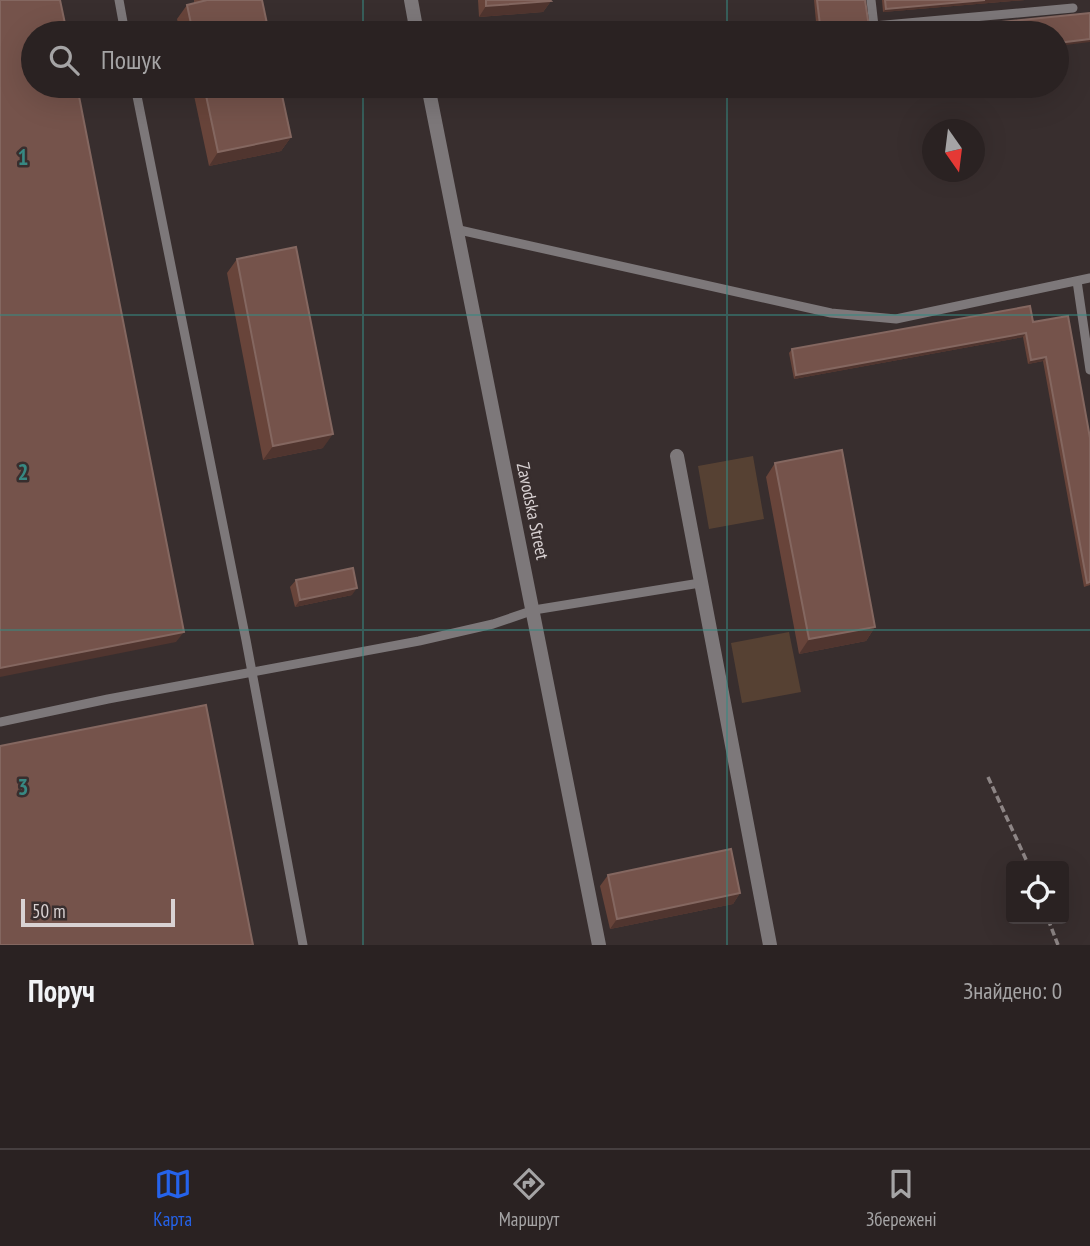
<!DOCTYPE html>
<html lang="uk">
<head>
<meta charset="utf-8">
<style>
	:root { --surface:#2a2222; --page:#322a2a; --text:#f1f3f6; --muted:#a5a4a5; --line:#463f40; --accent:#2563eb }
	body { margin:0; font-family:"PT Sans Narrow",sans-serif; background:var(--page); color:var(--text) }
	.controls { position:absolute; right:21px; bottom:21px; display:grid; overflow:hidden; border-radius:7px; box-shadow:0 7px 28px #0002 }
	.controls button { width:63px; height:63px; display:grid; place-items:center; padding:0; border:0; border-bottom:2px solid var(--line); background:var(--surface); color:var(--text); font:35px sans-serif }
	.compass { position:absolute; left:922px; top:119px; width:63px; height:63px; border-radius:50%; background:var(--surface); box-shadow:0 7px 28px #0002; rotate:166deg }
	.scale { position:absolute; left:21px; bottom:18px; width:154px; box-sizing:border-box; padding-left:7px; border:4px solid #d9d2d3; border-top:0; font-size:19px; line-height:24px; white-space:nowrap; color:#d9d2d3; -webkit-text-stroke:5px #382e2e; paint-order:stroke }
	.list { margin:0; padding:0; list-style:none }
	h2 { display:flex; justify-content:space-between; align-items:center; height:91px; margin:0; padding:0 28px; font-size:30px }
	h2 small { font-size:23px; font-weight:400; color:var(--muted) }
	.icon { flex:none; width:38px; height:38px; fill:none; stroke:currentColor; stroke-width:2; stroke-linecap:round; stroke-linejoin:round }
	.map { position:relative; flex:none; width:1090px; height:945px; overflow:hidden }
	.search { position:absolute; background:var(--surface); box-shadow:0 7px 28px #0002; left:21px; right:21px; top:21px; height:77px; display:flex; align-items:center; gap:18px; box-sizing:border-box; padding:0 24px; border-radius:38px; color:var(--muted); font-size:26px }
	.sheet { height:203px; background:var(--surface) }
	nav { display:flex; justify-content:space-around; align-items:center; box-sizing:border-box; height:98px; border-top:2px solid var(--line); background:var(--surface); font-size:19px; color:var(--muted) }
	nav a { display:grid; justify-items:center; gap:4px }
	nav .on { color:var(--accent) }
	.map>svg:first-child { display:block }
	.green { fill:#564133 }
	.lines { fill:none; stroke-linecap:round; stroke-linejoin:round }
	.path { stroke:#8d8585; stroke-width:3.5; stroke-dasharray:7 3.5; stroke-linecap:butt }
	.service { stroke:#7d787a; stroke-width:9 }
	.minor { stroke:#7d787a; stroke-width:14 }
	.wall { fill:#68443a }
	.shaded-wall { fill:#50352f }
	.building { fill:#75534b; stroke:#846760; stroke-width:2 }
	.grid { fill:none; stroke:#378882; stroke-width:2; stroke-opacity:0.55 }
	.labels { text-anchor:middle; dominant-baseline:central; stroke-width:5; stroke-linejoin:round; paint-order:stroke }
	.street-label { font-size:18px; fill:#d9d2d3; stroke:#382e2e }
	.grid-label { font-size:23px; text-anchor:middle; font-weight:bold; fill:#378882; stroke:#382e2e; stroke-width:5; stroke-linejoin:round; paint-order:stroke }
</style>
</head>
<body>
<div class="map">
<svg width="1090" height="945" viewBox="0 0 1090 945">
	<rect width="100%" height="100%" fill="#382e2e"/>
	<path class="green" d="M753,456L764,519L709,529L698,466Z
		M789,632L801,692L742,703L731,643Z"/>
	<g class="lines">
		<path class="path" d="M988,777L1029,866
			M1048,919L1058,945"/>
		<path class="service" d="M119,0L125,33
			M871,0L874,26L1073,8
			M135,86L246,640L303,945
			M455,229L831,313L896,319L1090,278
			M1077,281L1090,370
			M0,722L108,699L419,641L493,624L534,610L700,583"/>
		<path class="minor" d="M411,0L417,33
			M428,86L599,945
			M677,456L770,945"/>
	</g>
	<path class="wall" d="M194,0H262L269,33H180L177,19L187,5L194,3Z
		M478,0H550L551,1L543,12L479,17Z
		M814,0H865L870,33H817Z
		M882,0H1025L883,12Z
		M192,86H280L291,137L281,151L209,166Z
		M237,259L323,448L263,460L227,273Z
		M1068,316L1090,585L1084,587L1043,361L1028,364L1023,337L794,379L789,353L792,349L1033,322Z
		M775,463L875,627L866,641L799,654L766,477Z
		M296,580L352,595L295,607L290,587Z
		M608,875L740,893L733,904L610,929L600,886Z"/>
	<path class="shaded-wall" d="M985,0H1025L883,12L886,9Z
		M551,1L543,12L479,17L486,6Z
		M1090,39V42L1057,46V43Z
		M291,137L281,151L209,166L218,152Z
		M1026,333L1023,337L794,379L796,375Z
		M1046,357L1043,361L1028,364L1031,360Z
		M333,434L323,448L263,460L273,446Z
		M357,588L352,595L295,607L300,600Z
		M875,627L866,641L799,654L809,639Z
		M184,632L176,642L0,677V668Z
		M740,893L733,904L610,929L617,919Z"/>
	<path class="building" d="M0,0H60L67,33H33V86H77L184,632L0,668Z
		M207,0H262L269,33H193L187,5Z
		M486,0H550L551,1L486,6Z
		M817,0H865L870,33H821Z
		M885,0H985L886,9Z
		M1090,13V39L1057,43V33H894Z
		M204,86H280L291,137L218,152Z
		M296,247L333,434L273,446L237,259Z
		M1030,306L1033,322L1068,316L1090,438V582L1087,583L1046,357L1031,360L1026,333L796,375L792,349Z
		M842,450L875,627L809,639L775,463Z
		M353,568L357,588L300,600L296,580Z
		M206,705L253,945H0V746Z
		M731,849L740,893L617,919L608,875Z"/>
	<path class="grid" d="M363,0V33M727,0V33M363,86V945M727,86V945M0,315H1090M0,630H1090"/>
	<g class="labels">
		<g class="street-label">
			<text transform="translate(533 511) rotate(78)">Zavodska Street</text>
		</g>
	</g>
	<g class="grid-label">
		<text x="23" y="165">1</text>
		<text x="23" y="480">2</text>
		<text x="23" y="795">3</text>
	</g>
</svg>
<div class="controls">
<button><svg class="icon" aria-label="locate" viewBox="0 0 24 24"><circle cx="12" cy="12" r="6"/><path d="M12 2v4M12 18v4M2 12h4M18 12h4"/></svg></button>
</div>
<svg class="compass" viewBox="-18 -18 36 36"><path d="M0-13l5 13h-10z" fill="#e53935"/><path d="M0 13l5-13h-10z" fill="#a5a4a5"/></svg>
<div class="scale">50 m</div>
<div class="search"><svg class="icon" aria-label="search" viewBox="0 0 24 24"><circle cx="10" cy="10" r="6"/><path d="M15 15l6 6"/></svg>Пошук</div>
</div>
<section class="sheet">
<h2>Поруч<small>Знайдено: 0</small></h2>
<ul class="list">
</ul>
</section>
<nav>
<a class="on"><svg class="icon" aria-label="map" viewBox="0 0 24 24"><path d="M3 6l6-2 6 2 6-2v14l-6 2-6-2-6 2zM9 4v14M15 6v14"/></svg>Карта</a>
<a><svg class="icon" aria-label="directions" viewBox="0 0 24 24"><path d="M12 3l9 9-9 9-9-9zM9 14v-3h6M13 9l2 2-2 2"/></svg>Маршрут</a>
<a><svg class="icon" aria-label="saved" viewBox="0 0 24 24"><path d="M7 4h10v16l-5-4-5 4z"/></svg>Збережені</a>
</nav>
</body>
</html>
